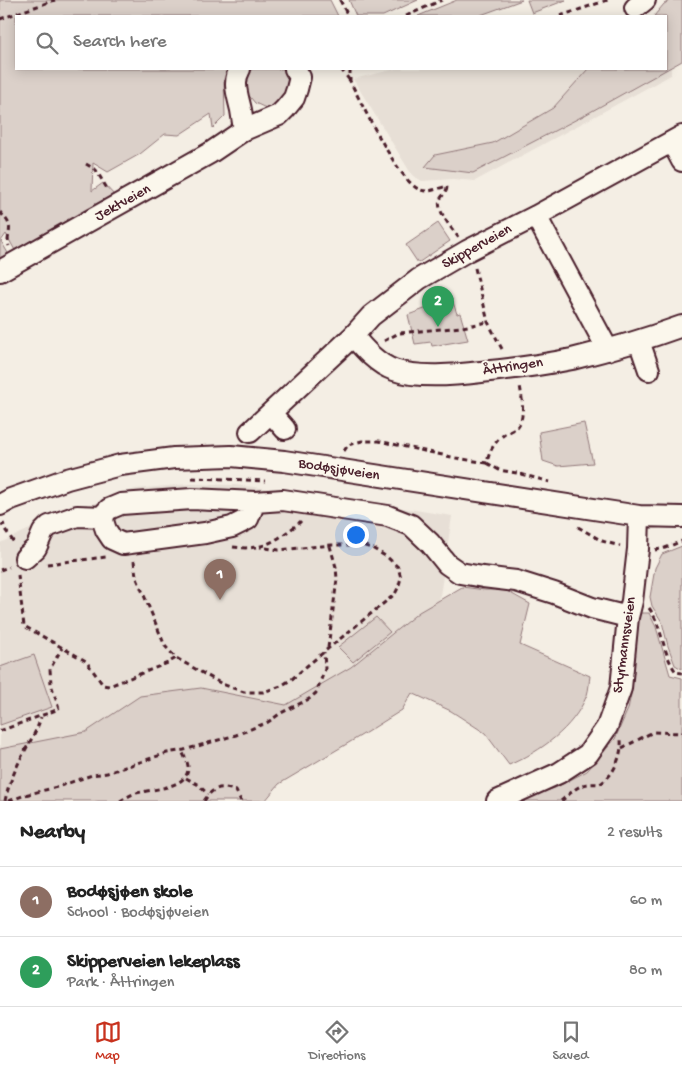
<!DOCTYPE html>
<html lang="en">
<head>
<meta charset="utf-8">
<style>
	:root { --surface:#fff; --page:#f6f6f6; --text:#222; --muted:#767676; --line:#e0e0e0; --accent:#c8321e }
	body { margin:0; font-family:"Gochi Hand",sans-serif; background:var(--page); color:var(--text) }
	.you { position:absolute; left:355px; top:534px; width:18px; height:18px; margin:-12px; border:4px solid #fff; border-radius:50%; background:#1a73e8; box-shadow:0 0 0 8px #1a73e833 }
	.badge { display:grid; place-items:center; width:32px; height:32px; border-radius:50%; background:var(--accent); color:#fff; font-size:16px; font-weight:700 }
	.pin { position:absolute; translate:-50% -41px; filter:drop-shadow(0 1px 2px #0008) }
	.pin::after { content:''; position:absolute; top:26px; width:18px; height:15px; background:inherit; clip-path:polygon(0 0,100% 0,50% 100%) }
	.list { margin:0; padding:0; list-style:none }
	h2 { display:flex; justify-content:space-between; align-items:center; height:65px; margin:0; padding:0 20px; font-size:21px }
	h2 small { font-size:16px; font-weight:400; color:var(--muted) }
	.list li { display:grid; grid-template-columns:32px 1fr auto; gap:15px; align-items:center; box-sizing:border-box; height:70px; padding:0 20px; border-top:1px solid var(--line) }
	.list b { display:block; font-size:19px; white-space:nowrap }
	.list p { margin:0; font-size:16px; white-space:nowrap; color:var(--muted) }
	.list em { font-size:16px; font-style:normal; color:var(--muted) }
	.icon { flex:none; width:28px; height:28px; fill:none; stroke:currentColor; stroke-width:2; stroke-linecap:round; stroke-linejoin:round }
	.map { position:relative; flex:none; width:682px; height:801px; overflow:hidden }
	.search { position:absolute; background:var(--surface); box-shadow:0 2px 12px #0003; left:15px; right:15px; top:15px; height:55px; display:flex; align-items:center; gap:12px; box-sizing:border-box; padding:0 18px; border-radius:0px; color:var(--muted); font-size:19px }
	.sheet { height:205px; background:var(--surface) }
	nav { display:flex; justify-content:space-around; align-items:center; box-sizing:border-box; height:70px; border-top:1px solid var(--line); background:var(--surface); font-size:14px; color:var(--muted) }
	nav a { display:grid; justify-items:center; gap:2px }
	nav .on { color:var(--accent) }
	.map>svg:first-child { display:block }
	.built { fill:#e7dfd6 }
	.green { fill:#dbd0c9; stroke:#92787a }
	.lines { fill:none; stroke-linecap:round; stroke-linejoin:round }
	.minor-casing { stroke:#4a1f2b; stroke-width:24 }
	.path { stroke:#4a1f2b; stroke-width:3; stroke-dasharray:5 4; stroke-linecap:butt }
	.minor { stroke:#fbf7ec; stroke-width:20 }
	.labels { text-anchor:middle; dominant-baseline:central; stroke-width:4; stroke-linejoin:round; paint-order:stroke }
	.street-label { font-size:15px; fill:#4a1f2b; stroke:#fbf7ec }
</style>
</head>
<body>
<div class="map">
<svg width="682" height="801" viewBox="0 0 682 801">
	<rect width="100%" height="100%" fill="#f4eee4"/>
	<filter id="ink" filterUnits="userSpaceOnUse"><feTurbulence type="fractalNoise" baseFrequency=".02" numOctaves="2"/><feDisplacementMap in="SourceGraphic" scale="10" xChannelSelector="R" yChannelSelector="G"/><feConvolveMatrix kernelMatrix="1 2 1 2 8 2 1 2 1" color-interpolation-filters="sRGB"/></filter>
	<g filter="url(#ink)">
		<path class="built" d="M671,47V75L475,181L453,179L422,181L412,175L353,79L396,69H666Z
			M189,484L234,485L305,492L452,516L431,656L293,723L0,801V543L53,518L135,489Z"/>
		<path class="green" d="M0,0H330L338,16H16V69H227L224,80L225,116L213,128L211,114L179,135L165,134L140,154L108,172L93,163L92,191L103,183L115,196L17,254L6,234L1,241L9,255L0,260Z
			M349,0H418L383,16H356Z
			M457,0H522L478,16H418Z
			M527,0H566L532,13Z
			M671,0H682V61L583,116L473,173L425,167L435,155L493,143L553,108L588,69H666V16H654L664,4Z
			M247,69H288C296,84 283,96 274,108H266L255,103L246,92L244,76Z
			M438,223L450,241L418,263L406,245Z
			M452,299L457,314L460,313L468,340L432,346L431,342L415,344L408,315Z
			M584,423L593,463L558,466L543,461L539,432Z
			M682,546V669L675,665L668,646L662,622L652,606L650,597L655,568L662,554Z
			M462,587L485,590H505L530,604L520,645L590,676C589,682 589,689 587,695C573,729 541,751 509,765L485,733L451,711L412,693L402,710L367,732L279,784L265,801H0V749L86,732L140,696L201,688L286,705L351,667L419,612Z
			M639,613H649L656,627L670,675L682,678V801H515L555,788L587,771L615,739L628,709L632,690Z
			M376,617L390,632L353,662L338,647Z
			M34,655L52,707L0,725V667Z"/>
		<g class="lines">
			<g class="minor-casing">
				<path id="minor" d="M635,8L645,0
					M240,69C232,82 238,96 241,110C242,116 243,123 244,130
					M672,142L682,161
					M536,216L608,350
					M0,271L210,153L244,130L279,115L285,109L294,98L297,89L300,77L295,69
					M353,336C364,349 377,364 394,370C416,378 457,375 481,372C511,369 542,365 572,359C609,350 646,339 682,326
					M639,341L649,370
					M271,413L285,429
					M250,432L353,336L371,316L419,279L467,251L536,216L682,136
					M255,502L248,519L232,527L205,533L123,544L112,539L106,530L103,521L104,514L109,509L121,504L192,499L255,502L283,500L388,516L411,525L430,543L447,564L460,573L483,577L516,581L554,593L592,608L628,617
					M0,505L11,499L67,479L120,465L174,458L231,456L284,461L639,516L682,517
					M25,558L36,548L43,532L49,526L77,516L104,517
					M497,801L559,773L588,754L607,727L621,688L628,617L632,601L638,549L639,516"/>
			</g>
			<path class="path" d="M340,0L348,16
				M406,16L442,0
				M560,16L608,0
				M0,19L55,0
				M341,69L350,81
				M350,69V81C361,102 400,185 421,190C429,193 439,188 447,186C447,194 442,194 440,200C436,211 452,228 458,237
				M86,164L96,170L108,190
				M0,212C3,216 8,220 9,225C11,232 6,239 9,246
				M475,268L488,322L503,351
				M384,341L399,333L462,327L488,322
				M344,451L348,445L362,441H379L456,458L487,463C489,451 495,441 505,434C508,432 513,431 516,428C526,420 522,397 520,386
				M487,463L499,470L517,473L550,482
				M192,478L225,479L265,481
				M5,524L2,525L15,544
				M578,527L602,541L620,546
				M233,547C264,551 275,541 298,524L301,521
				M655,550L665,548L682,541
				M134,561L136,576L165,646L176,658L222,684L244,692H263L281,686L292,679L308,665L395,594L398,588L401,578L398,567L387,557L372,548L361,545H332L279,550L260,547
				M47,564L106,557
				M0,570L9,567
				M18,575L24,626L86,661L103,685L109,686L168,663L176,658
				M649,608C663,627 662,653 676,672L682,673
				M328,648L337,579L336,567L330,546
				M0,731L59,709L51,684L50,669L62,648
				M622,748L653,732L682,733
				M186,778L197,784L208,794
				M5,801C8,786 15,770 22,756C29,743 37,731 41,717
				M9,801L25,795L57,787L92,775L107,773L167,753L184,750L236,735L268,722L281,713L309,699L316,693L325,669L324,652
				M120,801C127,797 133,793 142,792C155,789 187,787 188,769C189,764 184,756 182,751
				M204,801C213,787 221,785 236,791L241,801
				M561,801C576,789 579,782 600,784C603,782 607,779 609,776C617,767 622,752 621,740L620,739"/>
			<use href="#minor" class="minor"/>
		</g>
	</g>
	<g class="labels">
		<g class="street-label">
			<text transform="translate(123 203) rotate(-29)">Jektveien</text>
			<text transform="translate(477 247) rotate(-29)">Skipperveien</text>
			<text transform="translate(513 367) rotate(-8)">Åttringen</text>
			<text transform="translate(339 470) rotate(9)">Bodøsjøveien</text>
			<text transform="translate(625 645) rotate(-82)">Styrmannsveien</text>
		</g>
	</g>
</svg>
<div class="you"></div>
<div class="pin badge" style="left:220px;top:600px;background:#8d6e63">1</div>
<div class="pin badge" style="left:438px;top:327px;background:#2e9e5b">2</div>
<div class="search"><svg class="icon" aria-label="search" viewBox="0 0 24 24"><circle cx="10" cy="10" r="6"/><path d="M15 15l6 6"/></svg>Search here</div>
</div>
<section class="sheet">
<h2>Nearby<small>2 results</small></h2>
<ul class="list">
<li><span class="badge" style="background:#8d6e63">1</span><div><b>Bodøsjøen skole</b><p>School · Bodøsjøveien</p></div><em>60 m</em></li>
<li><span class="badge" style="background:#2e9e5b">2</span><div><b>Skipperveien lekeplass</b><p>Park · Åttringen</p></div><em>80 m</em></li>
</ul>
</section>
<nav>
<a class="on"><svg class="icon" aria-label="map" viewBox="0 0 24 24"><path d="M3 6l6-2 6 2 6-2v14l-6 2-6-2-6 2zM9 4v14M15 6v14"/></svg>Map</a>
<a><svg class="icon" aria-label="directions" viewBox="0 0 24 24"><path d="M12 3l9 9-9 9-9-9zM9 14v-3h6M13 9l2 2-2 2"/></svg>Directions</a>
<a><svg class="icon" aria-label="saved" viewBox="0 0 24 24"><path d="M7 4h10v16l-5-4-5 4z"/></svg>Saved</a>
</nav>
</body>
</html>
